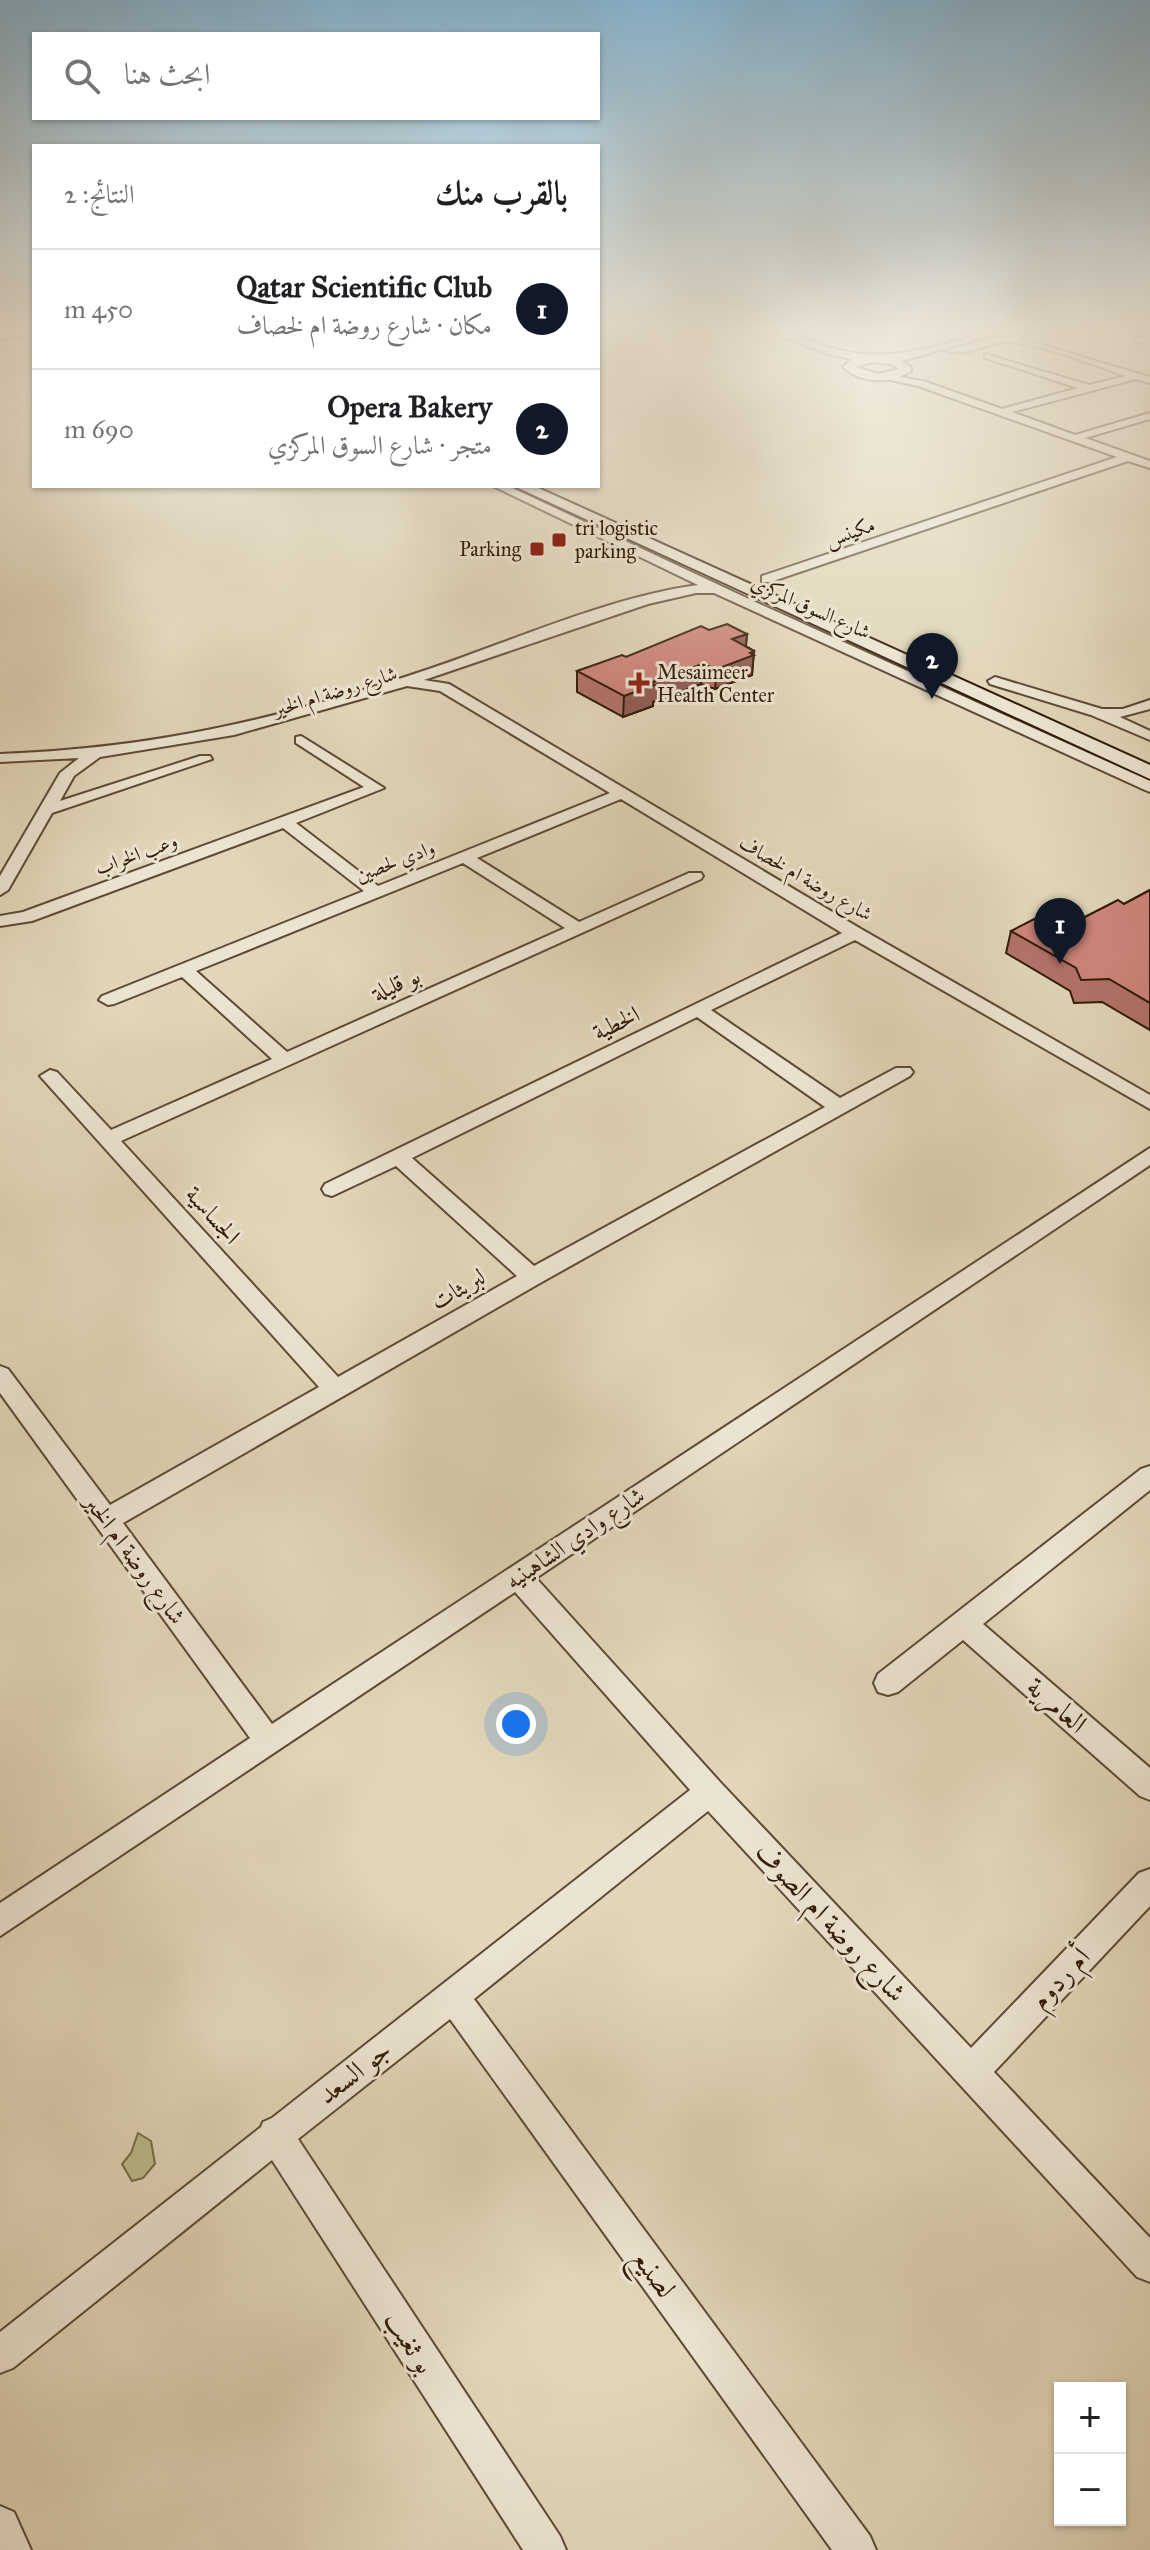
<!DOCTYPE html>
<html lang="ar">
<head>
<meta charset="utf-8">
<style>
	:root { --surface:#fff; --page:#f2f2f2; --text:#202124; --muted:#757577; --line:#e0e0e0; --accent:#111827 }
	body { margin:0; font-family:"IM FELL Great Primer",Amiri,serif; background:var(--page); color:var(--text); direction:rtl }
	.controls { position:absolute; right:24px; bottom:24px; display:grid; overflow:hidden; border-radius:0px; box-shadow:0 2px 6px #0004 }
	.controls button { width:72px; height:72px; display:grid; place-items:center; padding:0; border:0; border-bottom:2px solid var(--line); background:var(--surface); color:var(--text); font:40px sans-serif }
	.you { position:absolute; left:516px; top:1724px; width:28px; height:28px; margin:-20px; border:6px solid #fff; border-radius:50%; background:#1a73e8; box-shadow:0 0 0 12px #1a73e833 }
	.badge { display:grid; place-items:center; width:52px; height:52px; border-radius:50%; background:var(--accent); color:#fff; font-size:26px; font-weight:700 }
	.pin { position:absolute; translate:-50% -66px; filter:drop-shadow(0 2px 4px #0008) }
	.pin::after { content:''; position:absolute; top:42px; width:28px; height:24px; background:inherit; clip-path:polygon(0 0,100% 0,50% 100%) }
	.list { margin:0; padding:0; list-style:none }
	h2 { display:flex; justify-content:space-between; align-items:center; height:104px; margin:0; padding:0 32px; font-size:34px }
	h2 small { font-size:26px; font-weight:400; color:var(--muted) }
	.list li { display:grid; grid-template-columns:52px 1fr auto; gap:24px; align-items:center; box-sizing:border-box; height:120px; padding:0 32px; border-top:2px solid var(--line) }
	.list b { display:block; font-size:30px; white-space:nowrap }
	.list p { margin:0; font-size:26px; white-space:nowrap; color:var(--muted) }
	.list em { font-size:26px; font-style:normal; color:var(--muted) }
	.icon { flex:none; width:44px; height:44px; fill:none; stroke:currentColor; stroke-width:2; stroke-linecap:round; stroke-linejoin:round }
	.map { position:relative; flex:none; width:1150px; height:2550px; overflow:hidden; direction:ltr }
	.search { position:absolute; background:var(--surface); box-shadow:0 2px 6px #0004; left:32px; top:32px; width:568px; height:88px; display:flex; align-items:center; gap:20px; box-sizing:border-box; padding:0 28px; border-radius:0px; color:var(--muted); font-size:30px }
	.panel { position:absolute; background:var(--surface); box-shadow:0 2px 6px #0004; left:32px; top:144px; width:568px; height:344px; border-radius:0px; direction:rtl }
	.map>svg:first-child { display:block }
	.green { fill:#babc8a; stroke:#766c49; stroke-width:2 }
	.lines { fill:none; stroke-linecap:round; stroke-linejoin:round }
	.minor-casing { stroke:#5e4a34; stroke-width:4 }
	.tertiary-casing { stroke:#5e4a34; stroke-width:4 }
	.secondary-casing { stroke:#321c08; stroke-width:4 }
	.minor { fill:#ece4d2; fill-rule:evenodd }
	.tertiary { fill:#ece4d2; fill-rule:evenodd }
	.secondary { fill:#ece4d2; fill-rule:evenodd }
	.wall { fill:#b2726b; stroke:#321c08; stroke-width:2 }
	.shaded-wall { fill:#915d57; stroke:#321c08; stroke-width:2 }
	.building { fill:#cf857c; stroke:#321c08; stroke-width:2 }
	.poi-dot { fill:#8f2418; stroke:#ece4d2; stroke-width:3 }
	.labels { text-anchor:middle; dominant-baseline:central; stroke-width:6; stroke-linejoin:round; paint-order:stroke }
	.far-poi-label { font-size:20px; fill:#321c08; stroke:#ece4d2; text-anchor:start }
	.far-street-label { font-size:20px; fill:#321c08; stroke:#ece4d2 }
	.street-label { font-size:24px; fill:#321c08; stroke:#ece4d2 }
	.near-street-label { font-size:28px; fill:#321c08; stroke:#ece4d2 }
</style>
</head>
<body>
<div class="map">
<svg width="1150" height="2550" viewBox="0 0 1150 2550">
	<rect width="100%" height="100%" fill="#e1d6b9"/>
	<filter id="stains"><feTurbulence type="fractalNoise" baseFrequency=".0025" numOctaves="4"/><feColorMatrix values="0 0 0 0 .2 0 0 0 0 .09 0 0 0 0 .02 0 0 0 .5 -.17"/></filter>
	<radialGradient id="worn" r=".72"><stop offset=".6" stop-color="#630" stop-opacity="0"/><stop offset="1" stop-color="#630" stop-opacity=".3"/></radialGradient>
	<path class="green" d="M138,2133L151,2141L155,2164L143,2178L132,2181L122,2164L131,2153Z"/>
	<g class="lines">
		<g class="minor-casing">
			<path id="minor" d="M872,329H922L900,335Z
				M1029,329H1043L1018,338L1150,377V383L1136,379L1012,412L1075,435L1150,413V419L1085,438L1150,461V468L1128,461L770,582H762V576L1117,457L918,386L877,377L882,374L923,381L1002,409L1078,388L985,358V354L1089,385L1126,376C1093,365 1038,342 1006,342C987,342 964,359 946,350Z
				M1150,332V339L1140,343L1135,340Z
				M493,486H508L753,601L1150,781V792L1145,790L714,593H696L648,604L424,680L449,684L861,929L1150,1095V1109L855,940L711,1010L840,1098L896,1068H910L913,1072L910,1076L540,1283L123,1523L272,1724L1150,1148V1165L536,1578L720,1782L971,2048L1139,1873L1150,1869V1906L994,2072L1150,2238V2282L1137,2277L708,1811L474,1999L870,2536L876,2550H832L450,2019L298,2139L560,2536L566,2550H523L272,2160L13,2368L0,2373V2332L261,2127L263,2122L272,2118L690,1790L515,1592L0,1936V1903L250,1738L0,1393V1366L8,1369L110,1505L319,1387L40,1076L50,1070L57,1072L111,1130L272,1059L182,977L114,1004L108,1005L99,1000L102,996L364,891L283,828L32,921L0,926V916L23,912L364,787L296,743V737L301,736L384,788L296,823L378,886L610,793L440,691L407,686L234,735L100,757L74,776L60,801L200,756H210L212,759L52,813L8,890L0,895V876L60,773L79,758L0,762V754C158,748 284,718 432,668C517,639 610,597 698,585ZM621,799L842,933L325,1184L322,1189L325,1194L332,1196L396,1166L517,1276L338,1377L121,1141L701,879L703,876L701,873H689L579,922L477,858ZM463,863L565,928L287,1052L196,971ZM697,1017L825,1107L534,1266L412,1158Z
				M995,677L1102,709H1123L1150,700V709L1120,717L1150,731V740L1091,715L990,684L988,681Z
				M1150,1466V1490L983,1624L1150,1768V1800L1140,1796L963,1640L898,1692L888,1695L878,1692L874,1683L878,1674L1141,1469Z
				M0,2506L14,2512L31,2550H0Z"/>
		</g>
		<g class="tertiary-casing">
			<path id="tertiary" d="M761,329C788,329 812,344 839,350C894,364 945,343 998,329H1015L901,361L911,367V371C891,384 861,384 843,367L852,359L832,355ZM872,362L891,364L899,369L878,374L856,367Z"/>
		</g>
		<g class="secondary-casing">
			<path id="secondary" d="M16,329H34V334L0,339V331Z
				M514,486H534L1150,765V779Z"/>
		</g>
		<use href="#minor" class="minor"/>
		<use href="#tertiary" class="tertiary"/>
		<use href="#secondary" class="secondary"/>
	</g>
	<path class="wall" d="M709,630L747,634L746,646L754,651L752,675L715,689L701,684L653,702V706L623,717L577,692V671L626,657Z
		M1150,890V1030L1102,1002L1074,1003L1070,991L1006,953L1011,931L1071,924L1124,904Z"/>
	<path class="shaded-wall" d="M747,634L745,654L732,639Z
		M754,651L752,675L715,689L717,669Z
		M702,664L701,684L653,702V706L623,717L624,696L650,683Z"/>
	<path class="building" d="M727,624L747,634L732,639L754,651L750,653L754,655L717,669L702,664L650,683L654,685L624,696L577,671L622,655L626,657L701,626L709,630Z
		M1150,890V1003L1109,979L1081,980L1076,968L1011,931L1048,912L1071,924L1118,900L1124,904Z"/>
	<linearGradient id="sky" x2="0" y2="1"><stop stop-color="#87b6d3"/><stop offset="0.48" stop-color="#f2ede0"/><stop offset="1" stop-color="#f2ede0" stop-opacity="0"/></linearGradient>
	<rect width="1150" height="686" fill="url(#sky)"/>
	<g class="poi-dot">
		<rect x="551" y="532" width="16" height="16" rx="4"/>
		<rect x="529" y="541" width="16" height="16" rx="4"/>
		<path d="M635 671h8v8h8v8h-8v8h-8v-8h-8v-8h8z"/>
	</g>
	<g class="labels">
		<g class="far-poi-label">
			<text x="575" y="528">tri logistic<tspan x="575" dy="23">parking</tspan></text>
			<text x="521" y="549" text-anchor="end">Parking</text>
			<text x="657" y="672">Mesaimeer<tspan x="657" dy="23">Health Center</tspan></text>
		</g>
		<g class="far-street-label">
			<text transform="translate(850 532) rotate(-19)">مكينس</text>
			<text transform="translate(811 607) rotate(24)">شارع السوق المركزي</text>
			<text transform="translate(335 691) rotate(-17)">شارع روضة ام الخير</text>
			<text transform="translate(136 854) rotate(-20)">وعب الخراب</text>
			<text transform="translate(395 861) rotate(-21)">وادي لحصين</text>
			<text transform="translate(806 878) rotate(30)">شارع روضة ام لخصاف</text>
		</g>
		<g class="street-label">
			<text transform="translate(396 984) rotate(-24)">بو قليلة</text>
			<text transform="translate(616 1023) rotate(-26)">الخطية</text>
			<text transform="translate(213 1215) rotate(48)">الجساسية</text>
			<text transform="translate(458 1289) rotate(-30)">لبريثات</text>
			<text transform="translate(575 1538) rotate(-34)">شارع وادي الشاهينيه</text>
			<text transform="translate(135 1559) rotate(54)">شارع روضة ام الخير</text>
		</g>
		<g class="near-street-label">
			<text transform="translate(1057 1705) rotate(41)">العامرية</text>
			<text transform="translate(831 1922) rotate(47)">شارع روضة ام الصوف</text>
			<text transform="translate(1060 1978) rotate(-47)">أم ردوم</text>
			<text transform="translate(354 2072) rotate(-38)">جو السعد</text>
			<text transform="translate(654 2273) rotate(54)">لصنيع</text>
			<text transform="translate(410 2342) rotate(57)">بو ثغيب</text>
		</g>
	</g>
	<rect width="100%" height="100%" filter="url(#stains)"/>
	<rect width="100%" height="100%" fill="url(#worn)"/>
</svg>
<div class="controls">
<button>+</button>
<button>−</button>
</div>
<div class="you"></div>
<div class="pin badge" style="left:1060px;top:964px">1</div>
<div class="pin badge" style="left:932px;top:699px">2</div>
<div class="search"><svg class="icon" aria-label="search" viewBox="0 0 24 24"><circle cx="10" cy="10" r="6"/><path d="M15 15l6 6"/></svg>ابحث هنا</div>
<section class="panel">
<h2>بالقرب منك<small>النتائج: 2</small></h2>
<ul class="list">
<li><span class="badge">1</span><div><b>Qatar Scientific Club</b><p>مكان · شارع روضة ام لخصاف</p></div><em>450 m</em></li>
<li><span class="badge">2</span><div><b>Opera Bakery</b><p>متجر · شارع السوق المركزي</p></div><em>690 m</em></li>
</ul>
</section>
</div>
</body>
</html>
